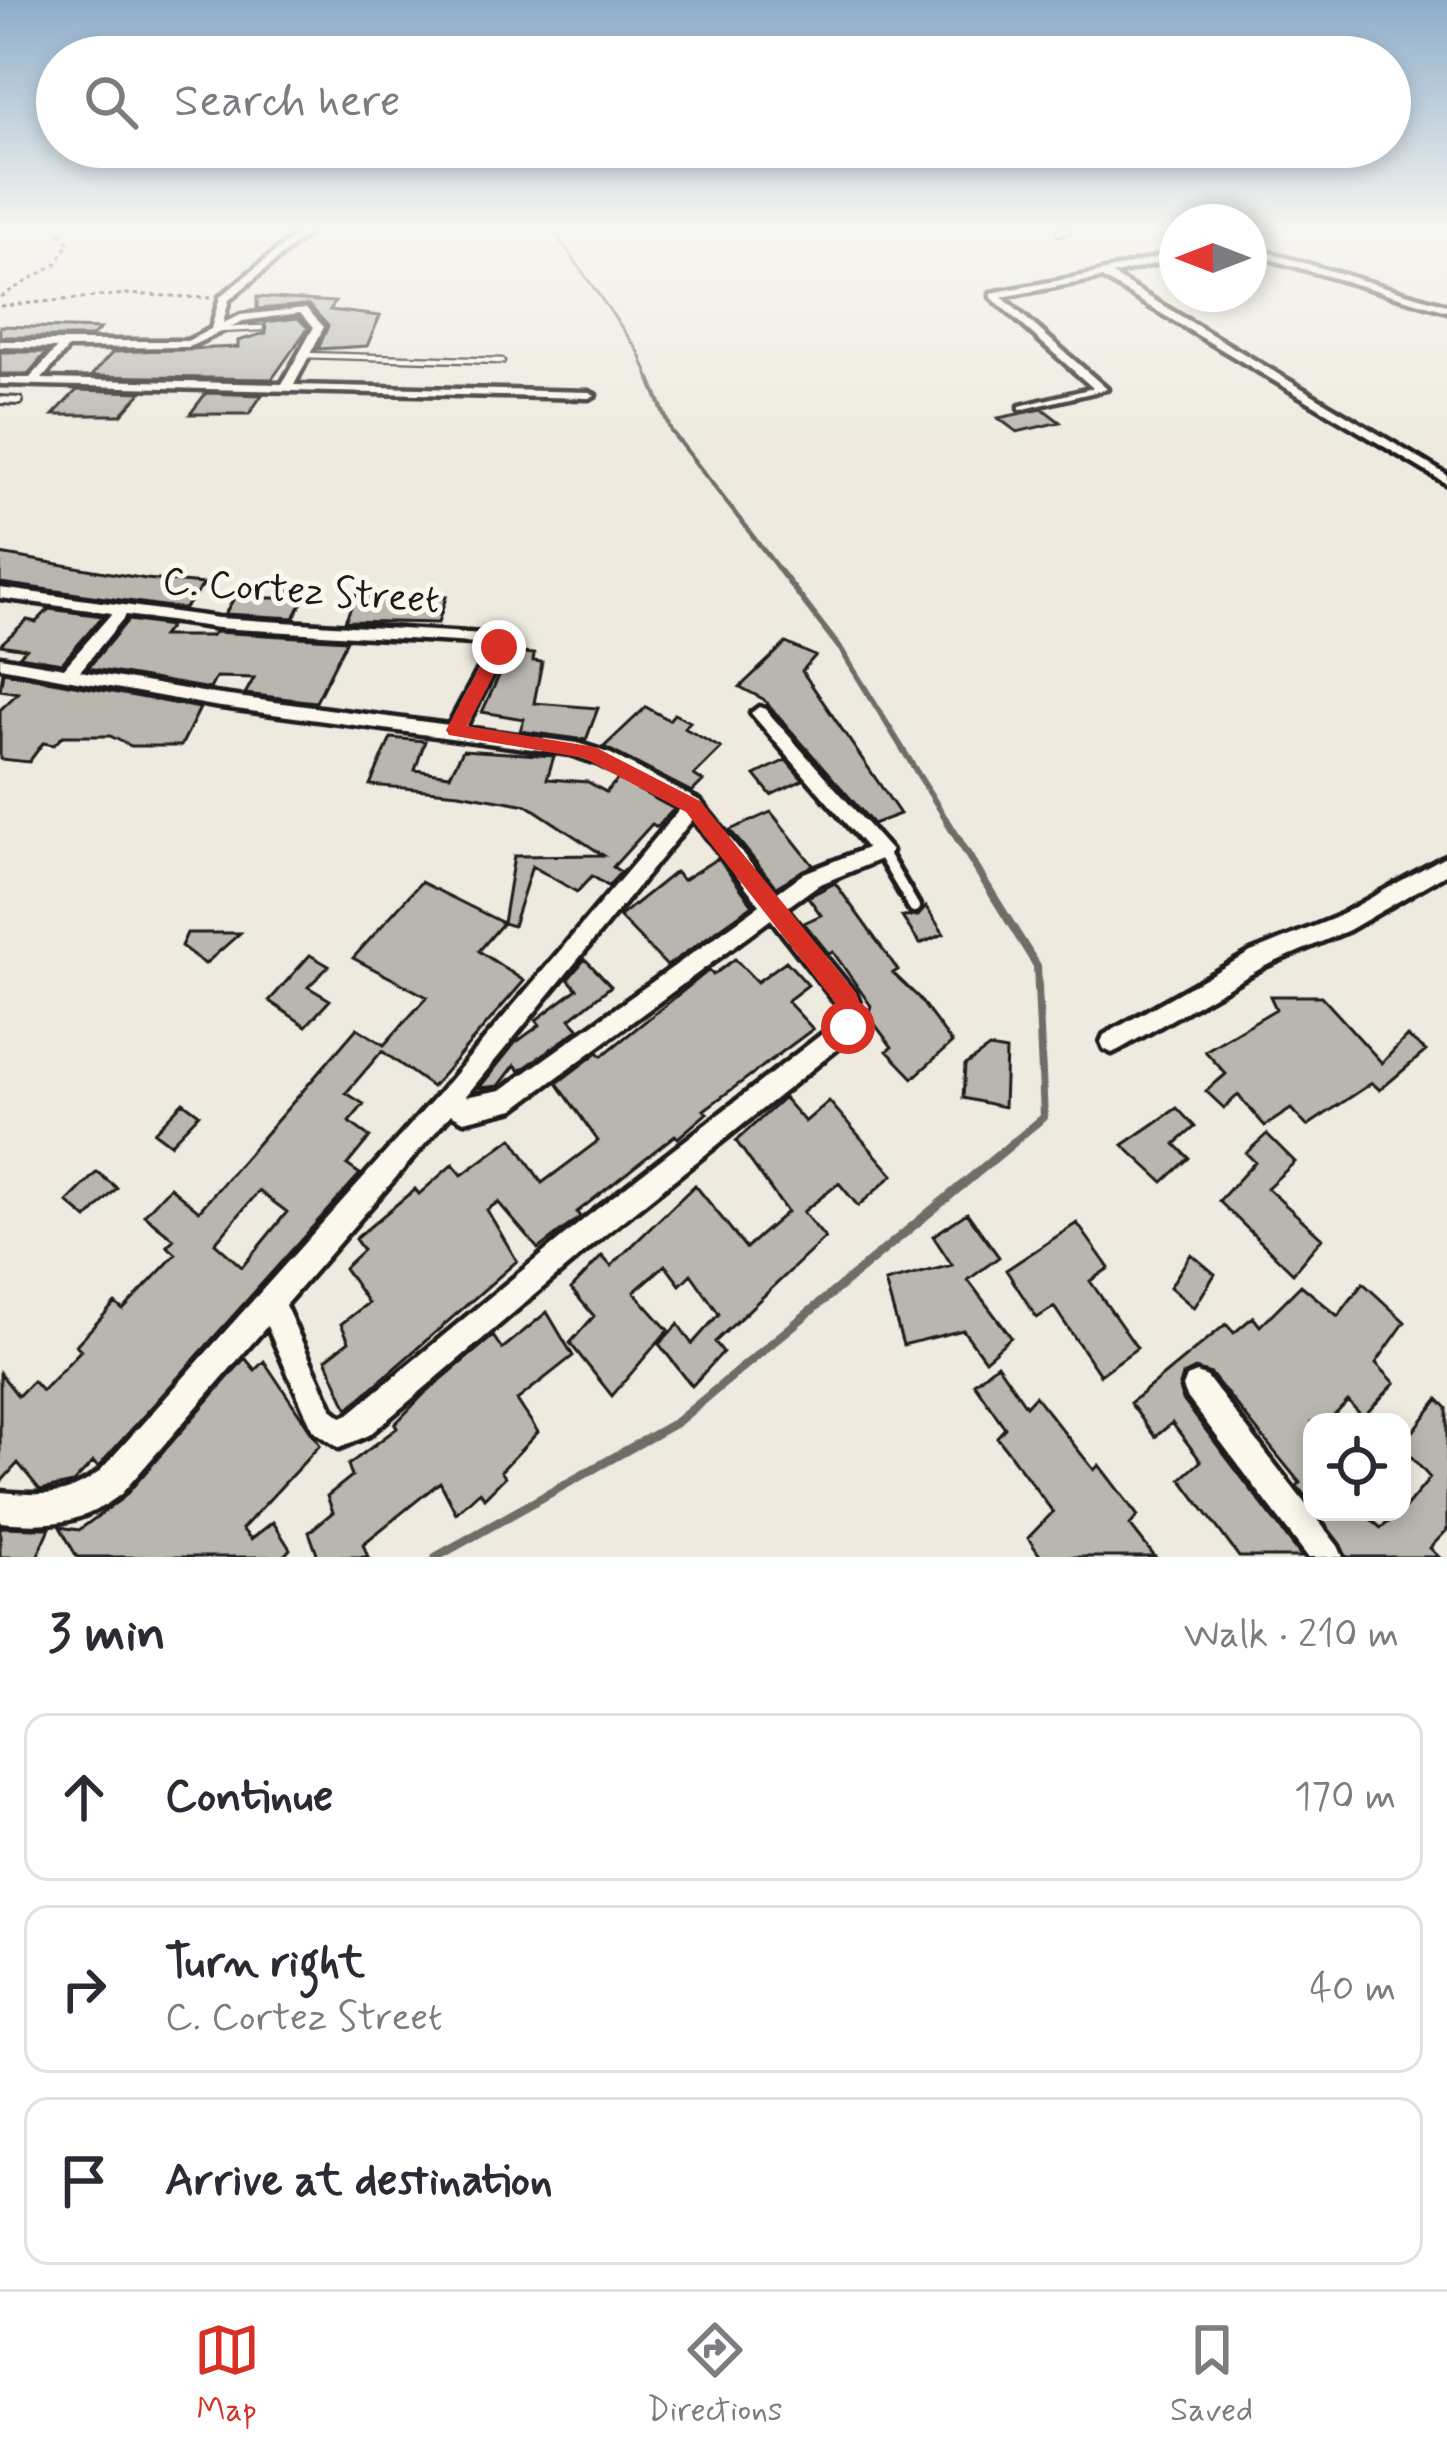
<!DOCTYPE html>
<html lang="en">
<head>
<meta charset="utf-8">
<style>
	:root { --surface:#fff; --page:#f7f7f7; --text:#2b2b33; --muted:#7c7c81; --line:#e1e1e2; --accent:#d93025 }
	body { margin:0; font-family:Mynerve,sans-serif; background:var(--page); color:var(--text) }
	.controls { position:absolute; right:36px; bottom:36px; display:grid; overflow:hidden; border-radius:24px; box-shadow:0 6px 18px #0003 }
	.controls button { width:108px; height:108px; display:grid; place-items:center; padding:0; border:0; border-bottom:3px solid var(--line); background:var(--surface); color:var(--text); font:60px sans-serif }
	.compass { position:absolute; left:1159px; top:204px; width:108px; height:108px; border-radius:50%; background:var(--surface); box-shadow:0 6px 18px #0003; rotate:270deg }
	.stop { position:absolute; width:36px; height:36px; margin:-27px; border:9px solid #d93025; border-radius:50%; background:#fff }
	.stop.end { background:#d93025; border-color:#fff; box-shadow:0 3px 12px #0008 }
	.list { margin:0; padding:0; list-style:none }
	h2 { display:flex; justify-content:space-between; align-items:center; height:156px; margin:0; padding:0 48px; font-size:51px }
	h2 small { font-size:39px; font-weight:400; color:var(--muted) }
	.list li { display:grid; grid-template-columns:78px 1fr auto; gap:36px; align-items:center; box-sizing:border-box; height:168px; margin:0 24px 24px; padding:0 24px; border:3px solid var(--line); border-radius:24px }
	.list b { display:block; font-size:45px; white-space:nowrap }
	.list p { margin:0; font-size:39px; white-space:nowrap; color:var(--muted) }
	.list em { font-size:39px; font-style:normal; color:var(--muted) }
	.icon { flex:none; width:66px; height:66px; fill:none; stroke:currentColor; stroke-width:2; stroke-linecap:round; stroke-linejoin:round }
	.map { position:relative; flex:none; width:1447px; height:1557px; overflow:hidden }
	.search { position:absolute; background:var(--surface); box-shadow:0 6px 18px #0003; left:36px; right:36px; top:36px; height:132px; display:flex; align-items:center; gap:30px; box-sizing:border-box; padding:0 42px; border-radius:66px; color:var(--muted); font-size:45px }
	.sheet { height:732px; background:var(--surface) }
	nav { display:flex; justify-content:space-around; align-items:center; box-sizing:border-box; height:168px; border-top:3px solid var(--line); background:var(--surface); font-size:33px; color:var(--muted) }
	nav a { display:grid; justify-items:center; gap:6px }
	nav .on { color:var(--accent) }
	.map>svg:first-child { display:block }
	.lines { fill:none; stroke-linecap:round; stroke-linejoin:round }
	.stream-far4 { stroke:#6f6d69; stroke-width:3 }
	.stream-far3 { stroke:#6f6d69; stroke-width:4.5 }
	.stream-far2 { stroke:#6f6d69; stroke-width:6 }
	.stream-far1 { stroke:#6f6d69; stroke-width:8 }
	.stream { stroke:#6f6d69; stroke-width:9 }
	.building { fill:#b9b6af; stroke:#1c1c1c; stroke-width:3; fill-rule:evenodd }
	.service-far2-casing { stroke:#1c1c1c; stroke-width:9 }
	.service-far1-casing { stroke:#1c1c1c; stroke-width:12 }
	.service-casing { stroke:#1c1c1c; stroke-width:20 }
	.minor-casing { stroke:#1c1c1c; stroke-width:9 }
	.path { stroke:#1c1c1c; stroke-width:3; stroke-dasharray:4.5 4.5; stroke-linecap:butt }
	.service-far2 { stroke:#fbf7ec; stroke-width:4.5 }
	.service-far1 { stroke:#fbf7ec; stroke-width:6 }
	.service { stroke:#fbf7ec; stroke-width:10 }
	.minor { fill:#fbf7ec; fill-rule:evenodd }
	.route { fill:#d93025 }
	.labels { text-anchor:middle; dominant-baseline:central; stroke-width:10; stroke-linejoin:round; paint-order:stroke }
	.street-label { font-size:39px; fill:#1c1c1c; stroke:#fbf7ec }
</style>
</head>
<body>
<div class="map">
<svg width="1447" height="1557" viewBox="0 0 1447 1557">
	<rect width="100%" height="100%" fill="#eeeadf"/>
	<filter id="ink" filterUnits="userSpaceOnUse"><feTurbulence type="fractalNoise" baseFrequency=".00833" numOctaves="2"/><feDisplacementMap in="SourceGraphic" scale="24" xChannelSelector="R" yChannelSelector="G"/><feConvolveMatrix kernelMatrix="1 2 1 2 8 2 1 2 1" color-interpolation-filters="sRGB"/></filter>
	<g filter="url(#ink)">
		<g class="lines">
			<path class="stream-far4" d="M553,230L639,352L651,382"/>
			<path class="stream-far3" d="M650,379L671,431L783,575"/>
			<path class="stream-far2" d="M781,572L842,651L949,824"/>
			<path class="stream-far1" d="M947,821L1037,966L1044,1117L1010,1145"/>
			<path class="stream" d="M436,1557L677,1422L1014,1142"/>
		</g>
		<path class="building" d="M257,297L335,302L330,310L380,316L367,346L318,349L328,326L309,305L257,309Z
			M298,318L308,328L272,379L91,376L113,352L238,347V341L266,333L265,322Z
			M0,326L100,329L91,337H0Z
			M0,352H47L28,374H0Z
			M77,390L142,392L121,415H53Z
			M206,393L262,395L249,414H190Z
			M1043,409L1060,422L1017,432L998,418Z
			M0,554L146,579L204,584L184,609L0,583Z
			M282,590L308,591L294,618L225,614L234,598H278Z
			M357,593L377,596L446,597L438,623L345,621Z
			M49,609L103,616L62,663L19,656L26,649L0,645L27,620L36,622Z
			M128,620L170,626L162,636H210L215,632L347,640L316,702L289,699L245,694L254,678L216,677L210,689L88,668Z
			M786,643L815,656L802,671L900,814L873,824L763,699L740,687Z
			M510,652L534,654L533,661L542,662L534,703L598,708L586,740L520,731L524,719L482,712Z
			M3,672L200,708L181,746H131L110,736H63L54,745L43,743L29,762L0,759V710L18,693L0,690Z
			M646,707L669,720L674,714L690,722L684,728L721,748L694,775L703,781L692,792L604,747Z
			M391,738L425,741L415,770L450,775L463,750L554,756L547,779L588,782L606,792L618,779L674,809L657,827L652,824L613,867L621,872L608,886L592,876L577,892L532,866L513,926L503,923L514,856L603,855L527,805L459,793L370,785Z
			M786,760L803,780L771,795L755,775Z
			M771,812L813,865L776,887L730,830Z
			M718,858L753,905L667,966L619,917L675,872L683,880Z
			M421,882L503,923L479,951L524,981L432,1087L382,1051L346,1093L364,1104L349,1122L370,1137L347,1165L360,1174L98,1467L93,1462L73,1483L40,1490L18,1463L0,1483V1373L18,1396L33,1381L42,1391L81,1350L76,1345L115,1303L123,1310L176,1254L167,1246L174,1239L144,1215L170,1187L199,1211L357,1028L384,1045L427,997L353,958ZM259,1191L287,1212L242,1267L215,1243Z
			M835,883L898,970L893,973L918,997L952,1043L913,1078L887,1051L892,1047L868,1015L871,1006L833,952L829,954L804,923L821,915L808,897Z
			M926,907L944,934L920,944L902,917L918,916Z
			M187,933H240L205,964L181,946Z
			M310,955L329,966L308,987L330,1000L306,1026L269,1001Z
			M585,959L611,986L570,1019L579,1029L520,1071L515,1065L499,1086L479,1088L515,1043L540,1025L536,1020L577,989L568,979Z
			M735,959L757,982L786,961L808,985L787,1001L813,1029L704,1110L707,1113L678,1138L675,1135L577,1212L580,1217L538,1249L498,1202L487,1210L517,1261L348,1409L326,1359L349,1341L341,1324L368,1303L344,1268L363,1250L355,1239L415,1189L419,1194L453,1164L462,1175L512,1138L542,1183L598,1141L557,1083L598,1052L602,1056L709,970L713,975Z
			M1270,996H1321L1382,1063L1407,1036L1426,1051L1380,1090L1372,1083L1307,1126L1291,1109L1265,1126L1238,1095L1224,1108L1206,1091L1226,1074L1205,1051L1276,1009Z
			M989,1048L1006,1051L1004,1107L963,1098L965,1065Z
			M784,1098L805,1122L829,1101L893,1175L858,1206L839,1183L803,1212L825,1238L715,1342L723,1352L692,1386L659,1344L678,1324L692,1344L719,1314L691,1274L680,1285L665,1265L634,1292L668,1330L612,1396L570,1343L594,1316L571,1289L602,1256L611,1266L695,1185L746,1248L787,1212L736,1141Z
			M183,1102L199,1114L170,1144L154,1132Z
			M1177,1108L1195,1127L1175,1144L1189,1158L1163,1182L1123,1145Z
			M1267,1134L1295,1162L1267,1188L1322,1238L1293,1273L1219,1201L1255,1162L1246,1153Z
			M97,1172L117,1188L87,1219L67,1202Z
			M967,1213L999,1257L968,1280L1011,1337L985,1360L963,1330L903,1345L885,1282L952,1265L933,1236Z
			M1077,1223L1109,1268L1090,1281L1137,1348L1100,1375L1054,1307L1037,1318L1006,1270Z
			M1191,1254L1215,1274L1194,1308L1170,1287Z
			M1363,1283L1405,1322L1376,1363L1395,1383L1363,1417L1348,1401L1328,1422H1312V1505L1297,1486L1300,1483L1211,1374L1195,1369L1183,1375L1179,1389L1183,1400L1302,1557H1239L1181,1479L1201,1461L1172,1423L1155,1437L1130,1403L1226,1324L1234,1333L1253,1317L1260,1326L1301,1285L1338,1316Z
			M547,1312L573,1356L517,1400L538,1432L501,1471L505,1477L484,1498L480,1491L456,1513L440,1482L363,1544L368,1557H318L309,1532L333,1512L327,1496L352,1476L348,1465L397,1428L395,1424L425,1393L493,1336L502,1349Z
			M245,1358L255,1370L264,1361L320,1445L242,1529L251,1539L273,1522L290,1549L283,1557H77L60,1527L79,1530L124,1497Z
			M997,1364L1026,1406L1035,1396L1094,1470L1099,1465L1138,1516L1130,1525L1155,1557H1041L1028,1538L1053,1512L997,1437L1005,1428L974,1383Z
			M1438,1399L1447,1408V1530L1430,1548L1439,1557H1347L1317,1512H1362L1381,1528L1402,1512L1430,1478L1402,1446Z
			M0,1527L34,1528H50L37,1557H0Z"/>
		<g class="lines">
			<g class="service-far2-casing">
				<path id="service-far2" d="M1059,233L1067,230
					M218,330L261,328
					M304,355L502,361"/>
			</g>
			<g class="service-far1-casing">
				<path id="service-far1" d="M0,400L19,401"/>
			</g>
			<g class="service-casing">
				<path id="service" d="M881,851L914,907"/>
			</g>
			<g class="minor-casing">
				<path id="minor" d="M302,230H312L229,300L223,323L241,315L306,308L324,327L294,385L589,392L595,395L589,398L0,384V378H30L57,348L0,347V341H187L211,329L220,297ZM300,313L314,327L282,384L42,379L68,348L189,347L243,321Z
					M1249,247L1447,305V311L1249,253Z
					M1177,252V258L1112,275L1447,475V484L1102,278L1002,297L1107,389L1020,410V406L1093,388L991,297V293L1093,274Z
					M0,588L218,618L501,635L507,647L465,728L577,743L611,754L700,801L775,894L804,873L867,848L751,713L759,707L765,709L891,851L888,856L818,885L786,908L855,993L864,1016L856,1034L606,1234L369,1435L339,1448L313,1430L267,1326L121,1494C80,1525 50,1526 0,1522V1492C41,1495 65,1499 99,1472L440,1092L681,808L599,764L570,754L214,706L0,667V657L64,668L112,613L0,598ZM126,615L218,628L490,644L491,647L449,725L214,694L80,671ZM693,819L760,905L501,1090L465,1097ZM771,919L838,1006L842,1016L840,1020L588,1216L349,1414L342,1417L333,1410L285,1305L451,1114L464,1121L514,1109Z
					M1447,855V873L1349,930L1265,966L1120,1049L1112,1053L1104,1049L1101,1042L1104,1035L1251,952L1335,918Z
					M1197,1373L1207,1377L1338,1546L1343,1557H1308L1187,1397L1183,1387L1187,1377Z"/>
			</g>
			<path class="path" d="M0,297L56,264L69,243L57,230
				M0,306L126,294L210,298"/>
			<use href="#service-far2" class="service-far2"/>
			<use href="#service-far1" class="service-far1"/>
			<use href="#service" class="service"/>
			<use href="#minor" class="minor"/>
		</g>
	</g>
	<linearGradient id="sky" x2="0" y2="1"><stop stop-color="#8dadca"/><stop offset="0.51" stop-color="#f7f6f1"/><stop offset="1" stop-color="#f7f6f1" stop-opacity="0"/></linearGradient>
	<rect width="1447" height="448" fill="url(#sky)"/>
	<path class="route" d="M499,642L508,647L467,726L595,747L700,801L856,993L865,1016L857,1035H840L838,1006L686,812L584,758L449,735L446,730L491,647Z"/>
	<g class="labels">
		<g class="street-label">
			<text transform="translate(301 592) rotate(4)">C. Cortez Street</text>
		</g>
	</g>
</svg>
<div class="controls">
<button><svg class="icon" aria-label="locate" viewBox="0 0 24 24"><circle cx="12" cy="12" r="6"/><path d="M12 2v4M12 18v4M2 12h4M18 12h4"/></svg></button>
</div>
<svg class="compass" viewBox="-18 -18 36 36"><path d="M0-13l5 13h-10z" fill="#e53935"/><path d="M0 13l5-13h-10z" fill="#7c7c81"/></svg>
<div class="stop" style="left:848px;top:1027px"></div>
<div class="stop end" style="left:499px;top:647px"></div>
<div class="search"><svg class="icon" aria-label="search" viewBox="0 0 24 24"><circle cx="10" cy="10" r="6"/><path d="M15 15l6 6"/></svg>Search here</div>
</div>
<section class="sheet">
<h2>3 min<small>Walk · 210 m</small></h2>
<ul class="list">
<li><svg class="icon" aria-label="ahead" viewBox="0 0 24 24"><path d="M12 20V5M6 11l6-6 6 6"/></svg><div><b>Continue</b></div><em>170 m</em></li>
<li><svg class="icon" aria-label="right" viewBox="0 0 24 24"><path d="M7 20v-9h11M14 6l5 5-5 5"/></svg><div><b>Turn right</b><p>C. Cortez Street</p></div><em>40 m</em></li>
<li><svg class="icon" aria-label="arrive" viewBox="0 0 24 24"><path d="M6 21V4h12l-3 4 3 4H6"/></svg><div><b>Arrive at destination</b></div></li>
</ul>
</section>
<nav>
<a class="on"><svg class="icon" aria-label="map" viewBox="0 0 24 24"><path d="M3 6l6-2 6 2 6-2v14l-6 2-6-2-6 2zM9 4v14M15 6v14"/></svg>Map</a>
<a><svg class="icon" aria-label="directions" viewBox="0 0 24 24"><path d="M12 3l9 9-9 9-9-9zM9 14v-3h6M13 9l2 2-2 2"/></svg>Directions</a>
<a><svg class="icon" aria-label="saved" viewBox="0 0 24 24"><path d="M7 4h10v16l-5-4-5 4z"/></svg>Saved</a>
</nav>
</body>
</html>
